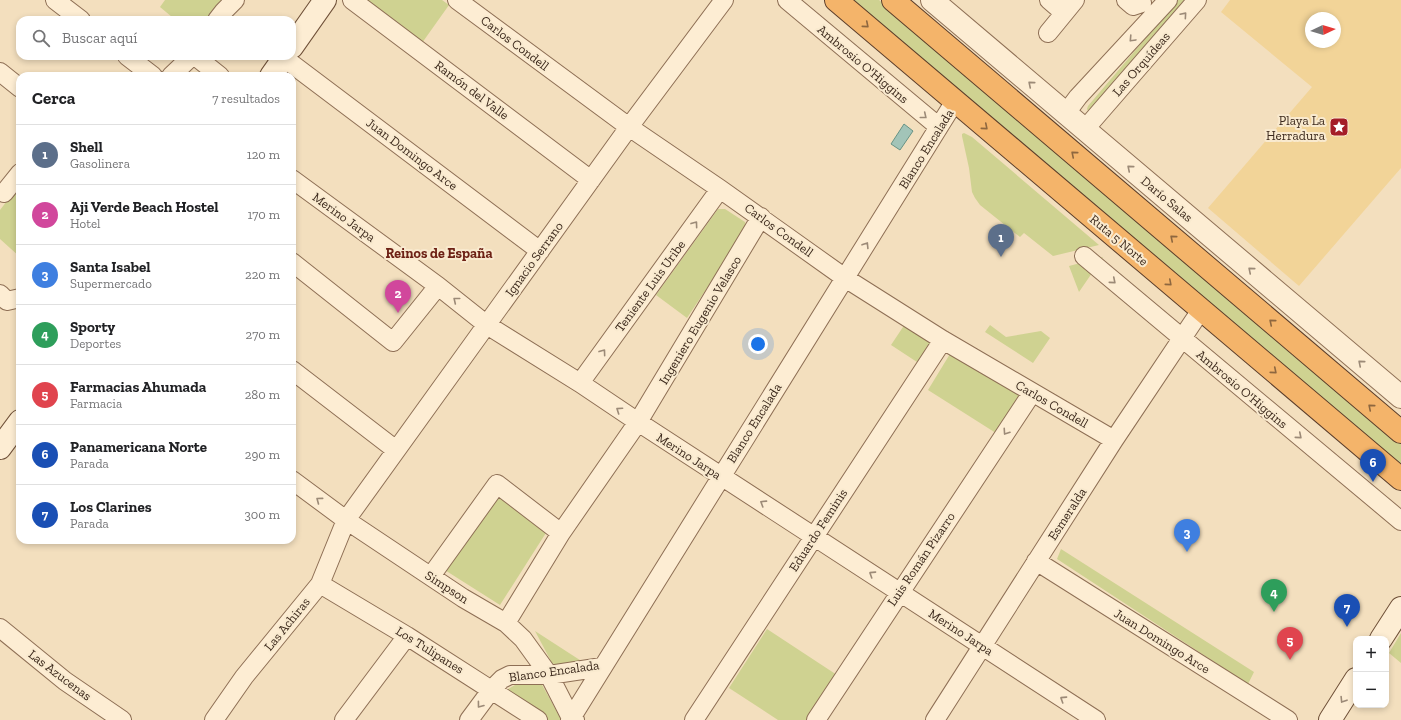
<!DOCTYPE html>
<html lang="es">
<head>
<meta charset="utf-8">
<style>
	:root { --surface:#fff; --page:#f2f2f2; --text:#202124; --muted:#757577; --line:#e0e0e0; --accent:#7c3aed }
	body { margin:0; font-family:"Zilla Slab",serif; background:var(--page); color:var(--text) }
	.controls { position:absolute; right:12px; bottom:12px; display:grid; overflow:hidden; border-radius:8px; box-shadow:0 2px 6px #0003 }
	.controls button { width:36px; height:36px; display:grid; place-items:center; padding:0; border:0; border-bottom:1px solid var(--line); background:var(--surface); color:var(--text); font:20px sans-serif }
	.compass { position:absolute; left:1305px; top:12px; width:36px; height:36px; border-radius:50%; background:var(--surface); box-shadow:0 2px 6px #0003; rotate:86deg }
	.you { position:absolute; left:758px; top:344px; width:14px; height:14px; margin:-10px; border:3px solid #fff; border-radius:50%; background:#1a73e8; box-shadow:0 0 0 6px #1a73e833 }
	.badge { display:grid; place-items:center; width:26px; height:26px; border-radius:50%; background:var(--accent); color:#fff; font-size:13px; font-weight:700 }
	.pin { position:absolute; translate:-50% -33px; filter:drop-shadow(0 1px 2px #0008) }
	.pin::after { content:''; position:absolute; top:21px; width:14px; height:12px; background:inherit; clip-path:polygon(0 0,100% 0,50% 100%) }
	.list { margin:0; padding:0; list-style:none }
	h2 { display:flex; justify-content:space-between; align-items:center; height:52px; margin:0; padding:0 16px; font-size:17px }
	h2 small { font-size:13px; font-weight:400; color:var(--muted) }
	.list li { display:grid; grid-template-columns:26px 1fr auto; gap:12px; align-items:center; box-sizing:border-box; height:60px; padding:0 16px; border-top:1px solid var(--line) }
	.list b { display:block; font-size:15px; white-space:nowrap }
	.list p { margin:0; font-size:13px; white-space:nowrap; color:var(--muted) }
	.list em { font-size:13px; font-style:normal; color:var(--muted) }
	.icon { flex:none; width:22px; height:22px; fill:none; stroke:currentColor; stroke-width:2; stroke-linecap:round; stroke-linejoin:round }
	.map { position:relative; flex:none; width:1401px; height:720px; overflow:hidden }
	.search { position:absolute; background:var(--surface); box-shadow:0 2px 6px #0003; left:16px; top:16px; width:280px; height:44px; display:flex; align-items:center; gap:10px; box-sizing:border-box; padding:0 14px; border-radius:12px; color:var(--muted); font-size:15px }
	.panel { position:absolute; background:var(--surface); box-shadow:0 2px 6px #0003; left:16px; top:72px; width:280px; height:472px; border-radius:12px }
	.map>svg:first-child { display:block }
	.green { fill:#cfd291 }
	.sand { fill:#f2d498; fill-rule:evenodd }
	.water { fill:#a2c4b8; stroke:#689385 }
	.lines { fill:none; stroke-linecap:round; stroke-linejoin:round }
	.minor-casing { stroke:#8e6f55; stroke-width:20 }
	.tertiary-casing { stroke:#8e6f55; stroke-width:24 }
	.secondary-casing { stroke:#6f5038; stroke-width:24 }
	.trunk-casing { stroke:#5b3d2a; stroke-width:24 }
	.minor { stroke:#fdedd3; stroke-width:18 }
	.tertiary { stroke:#fdedd3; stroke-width:22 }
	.secondary { stroke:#fdedd3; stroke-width:22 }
	.trunk { stroke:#f4b46a; stroke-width:22 }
	.oneway { stroke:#9c8a77 }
	.oneway2 { stroke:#8e673f }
	.labels { text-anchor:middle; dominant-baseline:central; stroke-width:4; stroke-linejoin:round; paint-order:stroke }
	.street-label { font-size:13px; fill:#3b281b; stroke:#f9eacf }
	.poi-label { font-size:13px; fill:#3b281b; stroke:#f9eacf; text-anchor:end }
	.neighbourhood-label { font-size:14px; font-weight:bold; fill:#6d2115; stroke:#f9eacf }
</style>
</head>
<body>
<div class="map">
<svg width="1401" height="720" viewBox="0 0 1401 720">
	<rect width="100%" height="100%" fill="#f3dfbe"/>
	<path class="green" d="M165,0H228L211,20H173L172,17L160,7Z
		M365,0H442L449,5L422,43Z
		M850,0H879L1401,443V468Z
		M1178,0H1190L1089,113L1087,109L1088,106Z
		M964,133L972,137L1099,245L1053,256L1024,233L1020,237L980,205L975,198L972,192L969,168L962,136V134Z
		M20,184V257L0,239V210Z
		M718,209H725L745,222L746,227L745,231L687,318L656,295Z
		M1103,257L1079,292L1069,266Z
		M905,324L934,344L920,364L891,345Z
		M990,325L1006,337L1041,331L1050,338L1033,363L985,332Z
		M953,349L1025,393L999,435L928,390Z
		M498,487L551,525L500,605L440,567Z
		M1061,549L1254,672L1248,684L1057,559Z
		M767,629L837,675L808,720H778L729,688Z
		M535,631L586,664L558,666L552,663Z
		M1401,633V663L1389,653Z
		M541,683L561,719V720H548L503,692L515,685Z"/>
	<path class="sand" d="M1230,0H1401V168L1299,286L1208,208L1312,87L1221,12ZM1311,18H1335V42H1311Z"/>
	<path class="water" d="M904,124L913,131L900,150L891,144Z"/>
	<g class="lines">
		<g class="minor-casing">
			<path id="minor" d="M55,0L81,20
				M352,0L591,180
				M457,0L629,127L720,189L845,278L943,340L1114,440
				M787,0L939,127
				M1049,0L1064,13
				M1126,0L1133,6L1142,3
				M217,20L224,11L235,0
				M1048,33L1075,0
				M127,56L153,76
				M195,56L220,76
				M284,58L540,251
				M0,72L20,88
				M171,76L192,56
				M1066,113L1078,97L1168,0
				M1085,129L1197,0
				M292,179L438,286L487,325L580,383L638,422L1096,720
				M4,193L20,173
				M1084,256L1401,521
				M292,262L393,342L438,286
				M0,294L7,301L20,298
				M292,370L396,450
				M580,383L720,189
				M292,480L346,520L463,598L506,623L523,639L549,675L571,718L575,720
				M1036,561L1288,720
				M431,576L497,484L561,533
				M320,584L407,636L538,720
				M506,623L561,533L638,422L761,217
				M0,628L65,681L122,720
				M214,720L244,677L320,584L346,520L629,127L724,0
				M344,720L407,636
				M469,720L492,689L502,679L510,675H549L602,667
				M570,720L955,101
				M694,720L943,340
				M816,720L1028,399
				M935,720L1114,440L1201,310"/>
		</g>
		<g class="tertiary-casing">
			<path id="tertiary" d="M932,0L1401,397"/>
		</g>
		<g class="secondary-casing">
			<path id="secondary" d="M292,47L325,0
				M271,76L285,56
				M0,448L20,421
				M1381,639L1401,608
				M1330,720L1356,679"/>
		</g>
		<g class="trunk-casing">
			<path id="trunk" d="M836,0L1401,479
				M893,0L1401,432"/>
		</g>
		<use href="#minor" class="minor"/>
		<use href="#tertiary" class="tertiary"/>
		<use href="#secondary" class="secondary"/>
		<use href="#trunk" class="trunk"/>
	</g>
	<defs><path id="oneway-chevron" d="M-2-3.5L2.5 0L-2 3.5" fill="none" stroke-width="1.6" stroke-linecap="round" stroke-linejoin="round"/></defs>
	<g class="oneway">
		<use href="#oneway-chevron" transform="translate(1184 15) rotate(-49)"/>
		<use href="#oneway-chevron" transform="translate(1132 39) rotate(133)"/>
		<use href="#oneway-chevron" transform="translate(1031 84) rotate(-140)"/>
		<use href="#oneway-chevron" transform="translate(924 116) rotate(39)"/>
		<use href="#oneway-chevron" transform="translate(1130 168) rotate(-140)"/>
		<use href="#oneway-chevron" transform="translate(695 224) rotate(-54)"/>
		<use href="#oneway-chevron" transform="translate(866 245) rotate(-58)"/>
		<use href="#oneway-chevron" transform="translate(1251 270) rotate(-140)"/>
		<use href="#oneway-chevron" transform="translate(1113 281) rotate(40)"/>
		<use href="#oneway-chevron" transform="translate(456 300) rotate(-141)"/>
		<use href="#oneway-chevron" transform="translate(603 352) rotate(-54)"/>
		<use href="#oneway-chevron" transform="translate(1361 363) rotate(-140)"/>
		<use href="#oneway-chevron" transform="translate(619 410) rotate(-146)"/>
		<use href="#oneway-chevron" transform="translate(1006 432) rotate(124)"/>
		<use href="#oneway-chevron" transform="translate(1299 436) rotate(40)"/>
		<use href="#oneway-chevron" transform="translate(319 500) rotate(-143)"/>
		<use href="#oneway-chevron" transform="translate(763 503) rotate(-148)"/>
		<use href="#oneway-chevron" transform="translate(872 574) rotate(-147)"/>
		<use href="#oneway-chevron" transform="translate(1063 699) rotate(-147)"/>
		<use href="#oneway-chevron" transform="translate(1343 700) rotate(122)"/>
		<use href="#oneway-chevron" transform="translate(480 705) rotate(127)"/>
	</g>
	<g class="oneway2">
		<use href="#oneway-chevron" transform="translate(866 25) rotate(40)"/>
		<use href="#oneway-chevron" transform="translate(985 127) rotate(40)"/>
		<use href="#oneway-chevron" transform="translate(1074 154) rotate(-140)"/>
		<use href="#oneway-chevron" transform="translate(1173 238) rotate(-140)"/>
		<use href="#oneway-chevron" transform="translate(1169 283) rotate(41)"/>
		<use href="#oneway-chevron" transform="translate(1272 322) rotate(-140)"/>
		<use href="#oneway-chevron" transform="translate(1274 371) rotate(40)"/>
		<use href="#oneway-chevron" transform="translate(1371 407) rotate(-140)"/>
	</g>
	<defs>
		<g id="sight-square" transform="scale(1)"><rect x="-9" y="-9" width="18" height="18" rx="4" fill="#a41d28" stroke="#f9eacf"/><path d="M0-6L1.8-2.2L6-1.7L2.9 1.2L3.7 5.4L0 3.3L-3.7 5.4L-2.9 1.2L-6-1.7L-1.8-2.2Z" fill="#fff"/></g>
	</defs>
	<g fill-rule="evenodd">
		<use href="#sight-square" x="1339" y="127"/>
	</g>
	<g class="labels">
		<g class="street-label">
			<text transform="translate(515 43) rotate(37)">Carlos Condell</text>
			<text transform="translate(863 64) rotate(40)">Ambrosio O'Higgins</text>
			<text transform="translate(1141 64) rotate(-49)">Las Orquídeas</text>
			<text transform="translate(472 90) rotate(37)">Ramón del Valle</text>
			<text transform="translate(926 149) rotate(-58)">Blanco Encalada</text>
			<text transform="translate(412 154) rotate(37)">Juan Domingo Arce</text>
			<text transform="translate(1167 199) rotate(40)">Darío Salas</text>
			<text transform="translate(344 217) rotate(36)">Merino Jarpa</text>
			<text transform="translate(779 230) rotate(36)">Carlos Condell</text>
			<text transform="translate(1119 240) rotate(40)">Ruta 5 Norte</text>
			<text transform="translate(534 259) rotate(-54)">Ignacio Serrano</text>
			<text transform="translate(650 286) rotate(-54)">Teniente Luis Uribe</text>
			<text transform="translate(700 320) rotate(-59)">Ingeniero Eugenio Velasco</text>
			<text transform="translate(1242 389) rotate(40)">Ambrosio O'Higgins</text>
			<text transform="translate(1052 404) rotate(30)">Carlos Condell</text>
			<text transform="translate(754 423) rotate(-58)">Blanco Encalada</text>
			<text transform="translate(689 456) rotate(33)">Merino Jarpa</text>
			<text transform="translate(1067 514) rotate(-57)">Esmeralda</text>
			<text transform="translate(818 530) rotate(-57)">Eduardo Feminis</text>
			<text transform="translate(921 559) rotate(-56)">Luis Román Pizarro</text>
			<text transform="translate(447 587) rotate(33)">Simpson</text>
			<text transform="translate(287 624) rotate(-51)">Las Achiras</text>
			<text transform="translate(961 632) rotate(33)">Merino Jarpa</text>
			<text transform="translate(1162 641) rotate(32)">Juan Domingo Arce</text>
			<text transform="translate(430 650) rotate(32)">Los Tulipanes</text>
			<text transform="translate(554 671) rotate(-8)">Blanco Encalada</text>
			<text transform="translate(60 675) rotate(37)">Las Azucenas</text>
		</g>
		<g class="poi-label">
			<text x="1325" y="120">Playa La<tspan x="1325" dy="15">Herradura</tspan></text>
		</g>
		<g class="neighbourhood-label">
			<text x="439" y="253">Reinos de España</text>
		</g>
	</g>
</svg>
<div class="controls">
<button>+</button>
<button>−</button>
</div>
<svg class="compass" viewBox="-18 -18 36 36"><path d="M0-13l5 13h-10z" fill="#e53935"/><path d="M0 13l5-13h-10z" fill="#757577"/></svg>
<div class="you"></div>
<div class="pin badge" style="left:1001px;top:257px;background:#5c6f8a">1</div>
<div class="pin badge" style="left:398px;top:313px;background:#d1479c">2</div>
<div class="pin badge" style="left:1187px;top:552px;background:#3f7fe0">3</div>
<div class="pin badge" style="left:1274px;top:612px;background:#2e9e5b">4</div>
<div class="pin badge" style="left:1290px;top:660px;background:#e0444e">5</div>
<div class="pin badge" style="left:1373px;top:482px;background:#1a4fb4">6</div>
<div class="pin badge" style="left:1347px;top:627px;background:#1a4fb4">7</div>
<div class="search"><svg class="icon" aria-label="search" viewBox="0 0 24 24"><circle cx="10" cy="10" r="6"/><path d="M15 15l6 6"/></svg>Buscar aquí</div>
<section class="panel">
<h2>Cerca<small>7 resultados</small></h2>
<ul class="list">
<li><span class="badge" style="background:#5c6f8a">1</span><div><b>Shell</b><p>Gasolinera</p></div><em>120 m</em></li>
<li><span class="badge" style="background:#d1479c">2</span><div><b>Aji Verde Beach Hostel</b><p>Hotel</p></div><em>170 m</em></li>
<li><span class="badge" style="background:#3f7fe0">3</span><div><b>Santa Isabel</b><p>Supermercado</p></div><em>220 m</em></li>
<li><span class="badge" style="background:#2e9e5b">4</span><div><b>Sporty</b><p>Deportes</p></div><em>270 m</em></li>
<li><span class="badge" style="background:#e0444e">5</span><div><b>Farmacias Ahumada</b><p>Farmacia</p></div><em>280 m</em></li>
<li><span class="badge" style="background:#1a4fb4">6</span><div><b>Panamericana Norte</b><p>Parada</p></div><em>290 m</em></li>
<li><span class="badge" style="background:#1a4fb4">7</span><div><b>Los Clarines</b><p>Parada</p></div><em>300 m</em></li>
</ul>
</section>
</div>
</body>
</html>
